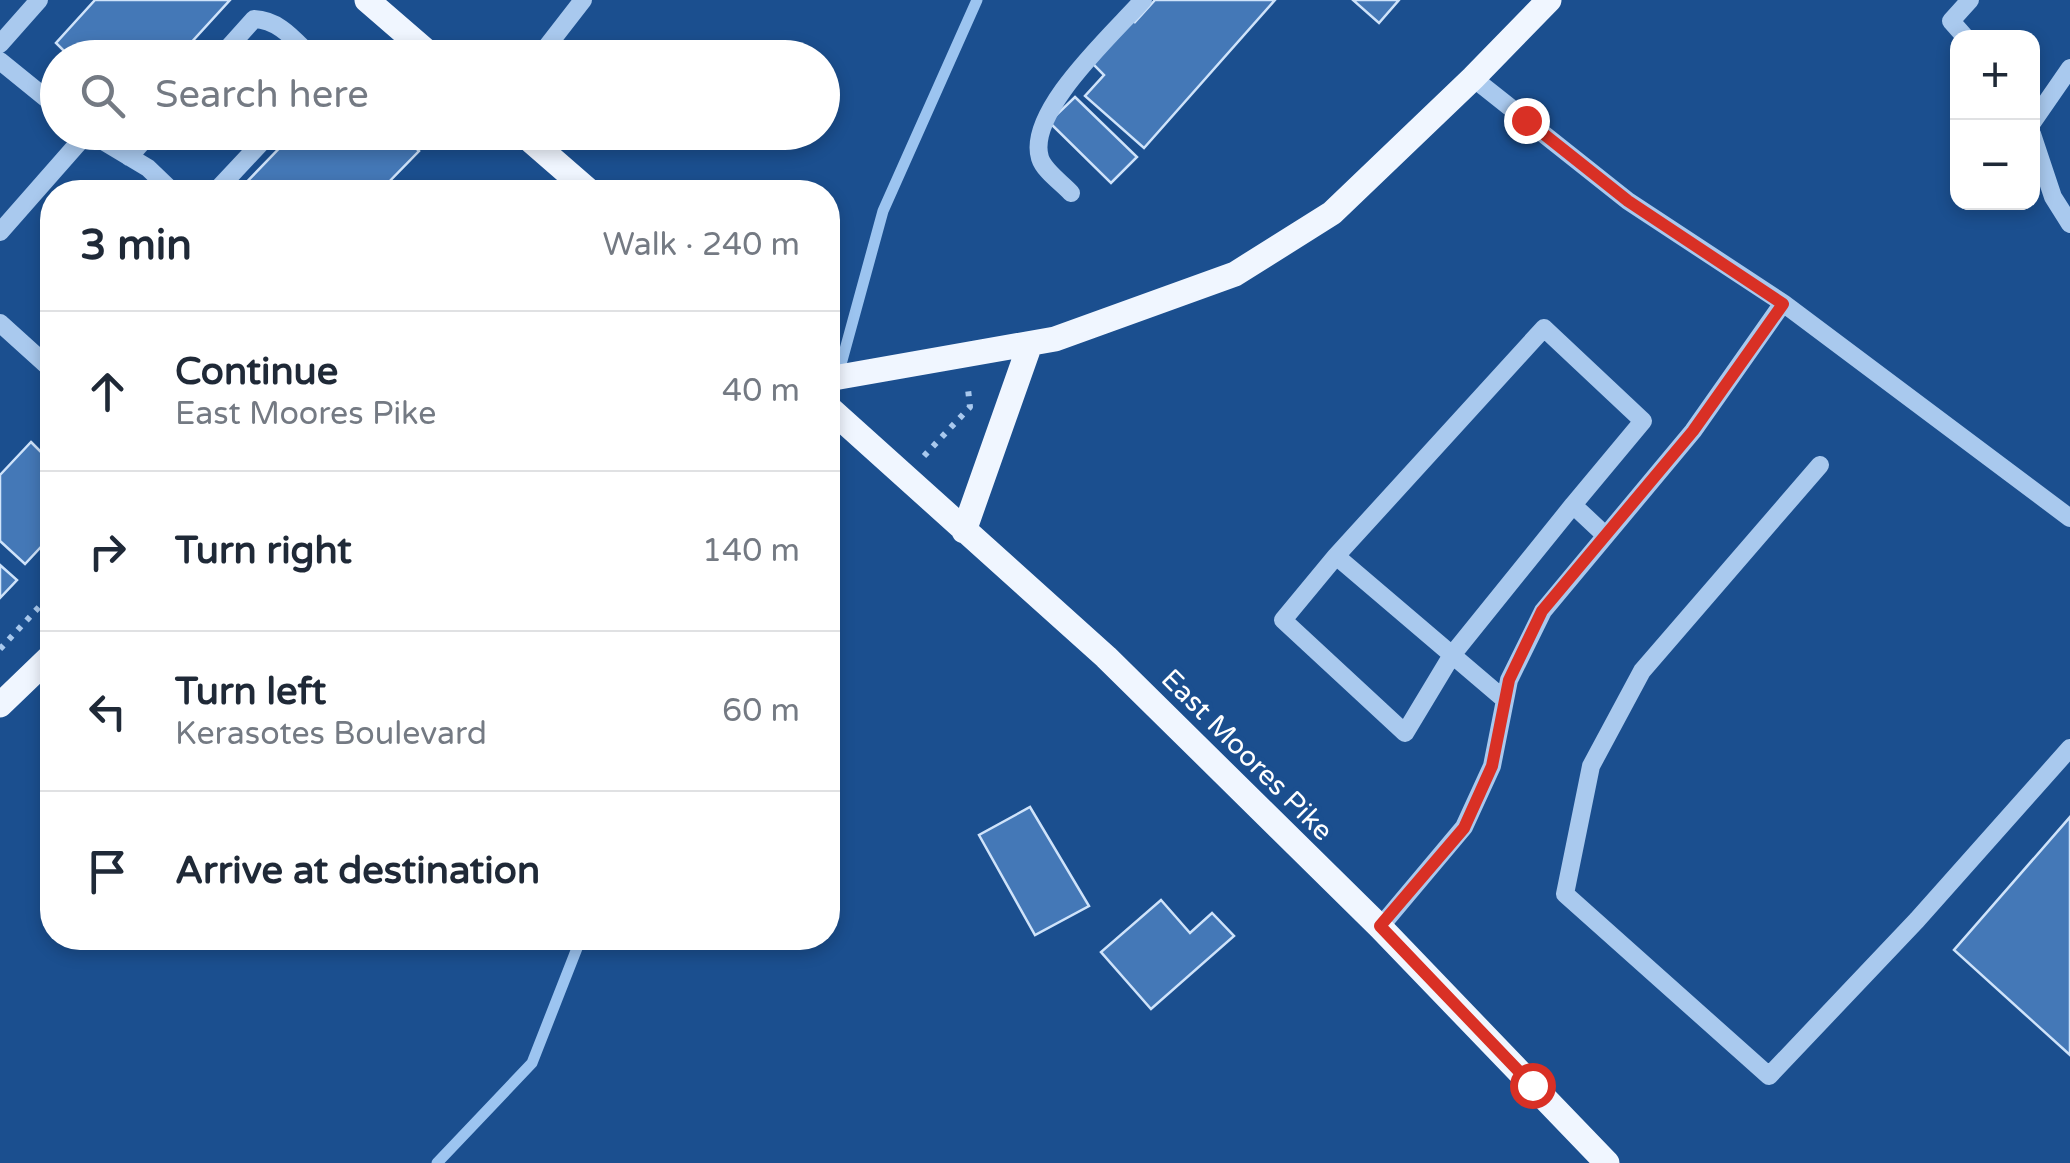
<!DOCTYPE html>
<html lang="en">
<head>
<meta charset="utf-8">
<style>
	:root { --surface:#fff; --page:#f2f2f3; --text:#1f2937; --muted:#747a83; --line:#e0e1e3 }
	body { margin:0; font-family:"Varela Round",sans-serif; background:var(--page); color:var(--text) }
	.controls { position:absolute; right:30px; top:30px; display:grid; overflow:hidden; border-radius:20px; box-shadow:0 5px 15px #0003 }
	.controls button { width:90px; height:90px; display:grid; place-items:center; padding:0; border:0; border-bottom:2px solid var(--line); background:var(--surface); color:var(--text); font:50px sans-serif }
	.stop { position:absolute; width:30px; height:30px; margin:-22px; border:8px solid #d93025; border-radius:50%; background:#fff }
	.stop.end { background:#d93025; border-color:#fff; box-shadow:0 2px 10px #0008 }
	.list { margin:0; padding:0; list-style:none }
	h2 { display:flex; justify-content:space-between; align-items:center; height:130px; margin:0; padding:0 40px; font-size:42px }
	h2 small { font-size:32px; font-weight:400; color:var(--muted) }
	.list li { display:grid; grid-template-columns:65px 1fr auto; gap:30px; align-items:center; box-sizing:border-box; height:160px; padding:0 40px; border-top:2px solid var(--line) }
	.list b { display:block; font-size:38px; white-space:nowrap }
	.list p { margin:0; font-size:32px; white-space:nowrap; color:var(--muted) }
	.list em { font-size:32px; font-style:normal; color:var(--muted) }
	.icon { flex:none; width:55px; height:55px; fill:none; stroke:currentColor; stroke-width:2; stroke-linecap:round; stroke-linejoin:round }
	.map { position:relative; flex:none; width:2070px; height:1163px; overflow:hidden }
	.search { position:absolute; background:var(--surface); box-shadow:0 5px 15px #0003; left:40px; top:40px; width:800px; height:110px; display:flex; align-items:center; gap:25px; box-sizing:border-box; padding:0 35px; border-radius:55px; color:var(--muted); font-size:38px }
	.panel { position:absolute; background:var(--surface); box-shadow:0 5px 15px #0003; left:40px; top:180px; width:800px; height:770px; border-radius:40px }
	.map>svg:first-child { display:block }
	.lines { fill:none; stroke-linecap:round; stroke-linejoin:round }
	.stream { stroke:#9cc4f0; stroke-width:11 }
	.building { fill:#4478b7; stroke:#cfe3fa; stroke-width:2.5 }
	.path { stroke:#a9c9ee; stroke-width:6; stroke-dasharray:5 8; stroke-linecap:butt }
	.minor { stroke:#a9c9ee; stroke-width:18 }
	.major { stroke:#f0f6ff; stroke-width:25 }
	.route { stroke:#d93025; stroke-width:12 }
	.labels { text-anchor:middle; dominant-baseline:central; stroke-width:9; stroke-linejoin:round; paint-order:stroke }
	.street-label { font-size:28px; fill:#fff; stroke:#1b4f8f }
</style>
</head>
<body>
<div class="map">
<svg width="2070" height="1163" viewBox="0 0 2070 1163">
	<rect width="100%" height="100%" fill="#1b4f8f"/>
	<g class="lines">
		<path class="stream" d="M829,408L883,211L977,0
			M437,1163L532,1063L581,938"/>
	</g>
	<path class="building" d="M95,0H230L177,58H71L56,43Z
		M1155,0H1275L1144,148L1085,96L1104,75L1093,64L1133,19L1135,22Z
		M1353,0H1399L1379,23Z
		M1075,97L1137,157L1111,183L1049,122Z
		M295,132H399L419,151L379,192H237Z
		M31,442L52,463V535L25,564L0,541V475Z
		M0,565L17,580L0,598Z
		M1030,807L1089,906L1035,935L979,835Z
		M2070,817V1055L1954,950Z
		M1161,900L1190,933L1212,913L1234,936L1151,1009L1101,952Z"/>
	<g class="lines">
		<path class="path" d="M924,456L970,407L968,389
			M0,649L52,593"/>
		<path class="minor" d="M1966,38L1951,21L1970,0
			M0,44L39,0
			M219,58L254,19C280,20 295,41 313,58
			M538,58L583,0
			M0,61L58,108
			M1473,78L1628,201L1783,303L2070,518
			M2032,123L2070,68
			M88,132L148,168L173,192
			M2032,134L2053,197L2070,224
			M129,157L151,132
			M215,192L271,132
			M1071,193C1062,183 1044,171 1040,158C1026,112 1113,34 1143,0
			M0,232L88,132
			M0,323L52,370
			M1820,465L1642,671L1591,766L1565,894L1769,1076L1917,920L2070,748
			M1336,556L1283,620L1405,733L1452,655L1573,505
			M1505,700L1336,556L1544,328L1643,421L1573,505L1605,535
			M1380,927L1464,827L1492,766L1509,680L1543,611L1693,431L1783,303"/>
		<path class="major" d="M367,0L434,58
			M521,132L590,192
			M828,379L1055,339L1235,274L1332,213L1473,78L1549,0
			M828,407L1106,657L1380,927L1607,1163
			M964,531L1030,344
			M0,705L52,655"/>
	</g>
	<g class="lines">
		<path class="route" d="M1526,120L1628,201L1783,304L1693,431L1542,611L1509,680L1492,766L1464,828L1380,926L1532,1085"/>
	</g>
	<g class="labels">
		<g class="street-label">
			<text transform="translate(1247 755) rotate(45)">East Moores Pike</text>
		</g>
	</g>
</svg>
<div class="controls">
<button>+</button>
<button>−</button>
</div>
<div class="stop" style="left:1532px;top:1085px"></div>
<div class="stop end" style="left:1526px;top:120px"></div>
<div class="search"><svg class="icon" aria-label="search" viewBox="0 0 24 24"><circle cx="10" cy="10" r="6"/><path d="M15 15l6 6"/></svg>Search here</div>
<section class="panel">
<h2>3 min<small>Walk · 240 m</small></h2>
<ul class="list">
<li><svg class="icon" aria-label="ahead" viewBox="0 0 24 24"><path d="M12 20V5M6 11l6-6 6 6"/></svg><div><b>Continue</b><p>East Moores Pike</p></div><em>40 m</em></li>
<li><svg class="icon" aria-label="right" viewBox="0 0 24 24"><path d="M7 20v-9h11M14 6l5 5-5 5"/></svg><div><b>Turn right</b></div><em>140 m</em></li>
<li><svg class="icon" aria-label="left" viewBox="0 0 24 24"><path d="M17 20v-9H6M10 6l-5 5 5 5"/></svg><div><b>Turn left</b><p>Kerasotes Boulevard</p></div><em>60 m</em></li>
<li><svg class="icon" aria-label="arrive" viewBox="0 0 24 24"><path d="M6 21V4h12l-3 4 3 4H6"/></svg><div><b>Arrive at destination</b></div></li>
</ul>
</section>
</div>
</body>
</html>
